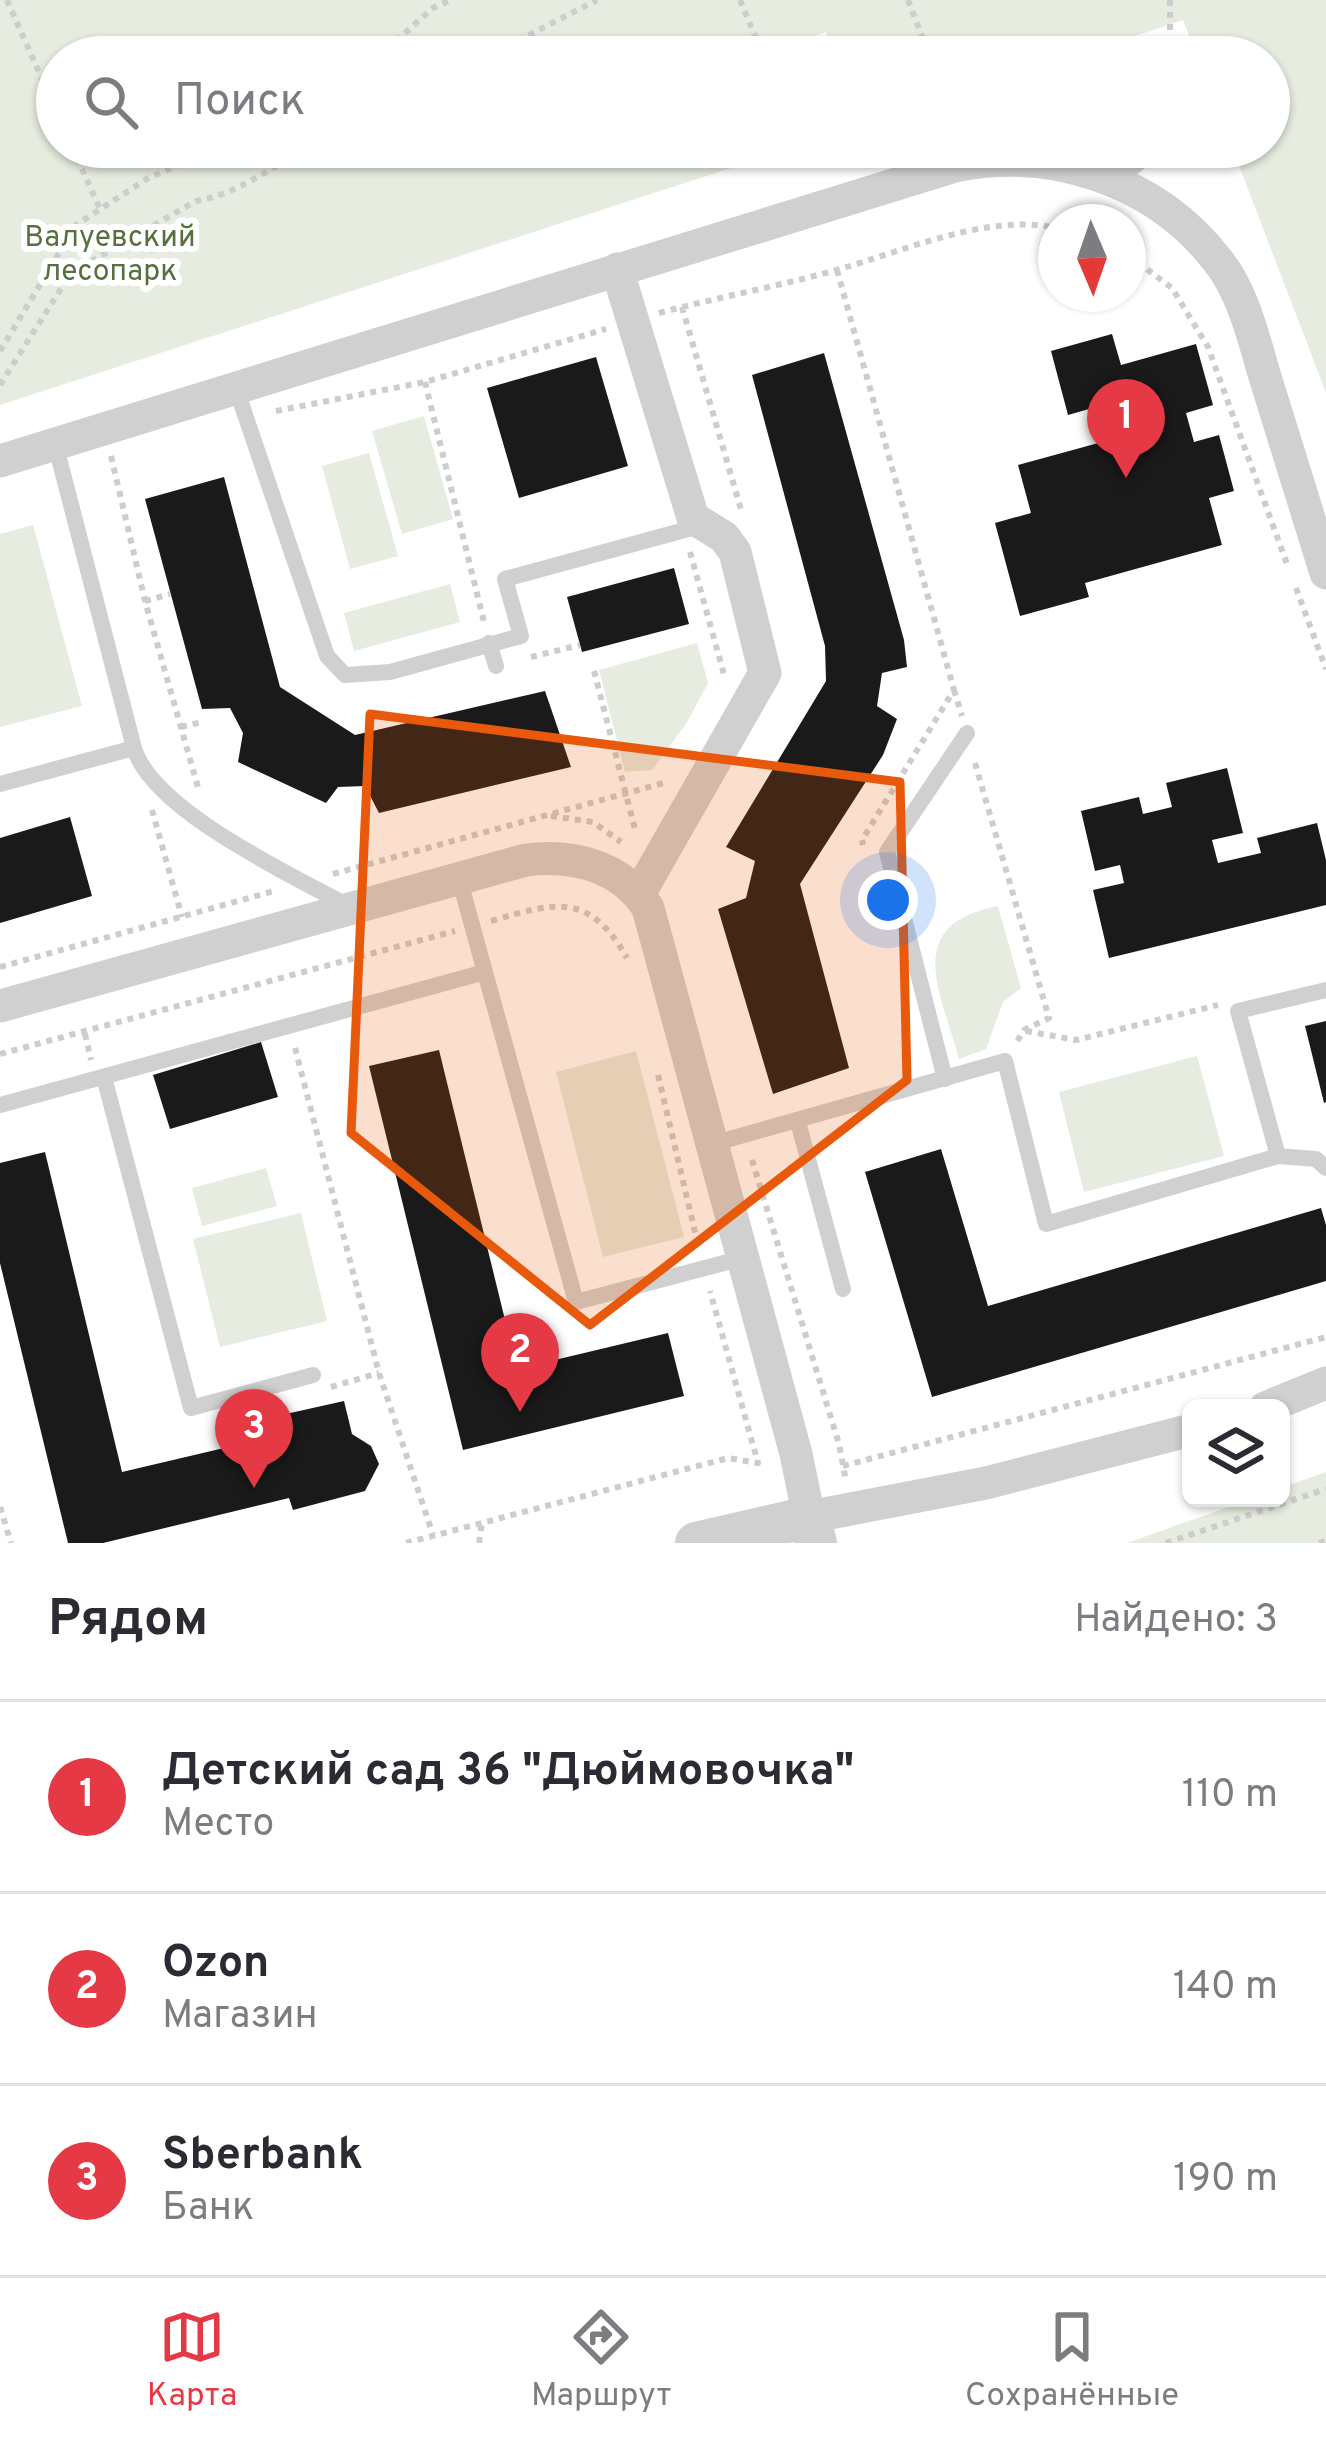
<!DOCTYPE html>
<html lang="ru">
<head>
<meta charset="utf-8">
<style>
	:root { --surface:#fff; --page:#f2f2f3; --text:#2b2b33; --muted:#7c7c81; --line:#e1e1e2; --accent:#e63946 }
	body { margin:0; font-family:Overpass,sans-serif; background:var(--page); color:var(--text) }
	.controls { position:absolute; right:36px; bottom:36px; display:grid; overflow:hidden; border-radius:18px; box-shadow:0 3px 9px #0004 }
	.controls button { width:108px; height:108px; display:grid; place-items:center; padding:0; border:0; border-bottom:3px solid var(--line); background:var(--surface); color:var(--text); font:60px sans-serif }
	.compass { position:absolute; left:1038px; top:204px; width:108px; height:108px; border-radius:50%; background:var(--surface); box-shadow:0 3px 9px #0004; rotate:178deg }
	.you { position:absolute; left:888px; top:900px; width:42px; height:42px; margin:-30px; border:9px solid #fff; border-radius:50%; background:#1a73e8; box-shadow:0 0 0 18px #1a73e833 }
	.badge { display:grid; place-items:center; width:78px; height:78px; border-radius:50%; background:var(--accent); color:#fff; font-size:39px; font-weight:700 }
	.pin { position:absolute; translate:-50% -99px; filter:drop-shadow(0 3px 6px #0008) }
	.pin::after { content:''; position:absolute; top:63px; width:42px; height:36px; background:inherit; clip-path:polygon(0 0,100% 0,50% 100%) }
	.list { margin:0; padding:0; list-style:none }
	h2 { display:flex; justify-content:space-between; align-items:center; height:156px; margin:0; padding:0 48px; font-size:51px }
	h2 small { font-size:39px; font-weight:400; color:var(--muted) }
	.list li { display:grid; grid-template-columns:78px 1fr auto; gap:36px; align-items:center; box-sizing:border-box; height:192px; padding:0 48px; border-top:3px solid var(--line) }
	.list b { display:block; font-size:45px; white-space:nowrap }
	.list p { margin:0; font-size:39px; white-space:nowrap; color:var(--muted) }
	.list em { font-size:39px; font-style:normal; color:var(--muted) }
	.icon { flex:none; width:66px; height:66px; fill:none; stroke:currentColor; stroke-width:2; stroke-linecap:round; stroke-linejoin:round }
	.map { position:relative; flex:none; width:1326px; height:1543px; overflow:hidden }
	.search { position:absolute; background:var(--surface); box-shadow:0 3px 9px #0004; left:36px; right:36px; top:36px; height:132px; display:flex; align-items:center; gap:30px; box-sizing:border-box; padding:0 42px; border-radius:66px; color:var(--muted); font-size:45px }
	.sheet { height:732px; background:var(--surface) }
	nav { display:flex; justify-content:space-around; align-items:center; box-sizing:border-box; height:168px; border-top:3px solid var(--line); background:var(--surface); font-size:33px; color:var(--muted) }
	nav a { display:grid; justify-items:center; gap:6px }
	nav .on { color:var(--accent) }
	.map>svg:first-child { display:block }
	.green { fill:#e6ecdf }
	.building { fill:#1a1a1a }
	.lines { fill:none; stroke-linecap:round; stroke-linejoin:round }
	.path { stroke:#cdcdcd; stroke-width:6; stroke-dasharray:6 6; stroke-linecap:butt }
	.service { stroke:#d0d0d0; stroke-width:16 }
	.minor { stroke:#d0d0d0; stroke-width:33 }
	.tertiary { stroke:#d0d0d0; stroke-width:42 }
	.marked { fill:#e8590c; fill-opacity:0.2; stroke:#e8590c; stroke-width:9; stroke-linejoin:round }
	.labels { text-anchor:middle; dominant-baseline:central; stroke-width:12; stroke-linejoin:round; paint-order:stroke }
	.park-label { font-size:30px; fill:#56703f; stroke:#fff }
</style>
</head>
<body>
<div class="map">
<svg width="1326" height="1543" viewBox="0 0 1326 1543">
	<rect width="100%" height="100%" fill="#fff"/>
	<path class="green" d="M0,0H1326V393L1232,147H1269V57H1198L1183,20L1072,57H834L826,32L752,57H57V147H725L731,168L0,405Z
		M424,416L453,519L402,534L372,431Z
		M369,453L398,556L350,569L322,466Z
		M33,525L82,706L0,727V534Z
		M450,584L460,622L354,651L344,613Z
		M697,643L708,683L686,724L652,770L625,772L599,670Z
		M998,906L1021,988L1003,1002L986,1049L959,1059C941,992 901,925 998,906Z
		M636,1051L684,1237L603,1257L556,1072Z
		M1197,1056L1224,1156L1084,1192L1059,1092Z
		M266,1168L277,1206L202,1226L192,1188Z
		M301,1213L327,1321L220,1347L193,1239Z
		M1326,1472V1543H1127L1254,1498H1281V1488Z"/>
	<path class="building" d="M1112,334L1121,365L1196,344L1213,405L1186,413L1194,442L1219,435L1234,491L1209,498L1222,545L1085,583L1089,597L1020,616L995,523L1031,513L1018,465L1113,439L1103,405L1068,415L1051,351Z
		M824,353L904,640L907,667L882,673L877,706L897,719L883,755L800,884L849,1068L773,1094L718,909L746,898L755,861L726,847L826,681L825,646L752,375Z
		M596,357L628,466L519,498L487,388Z
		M224,477L280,687L355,735L545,691L571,767L379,813L365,786L338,787L326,803L238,762L243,733L230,708L202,709L145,499Z
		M674,568L689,624L582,652L567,597Z
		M1227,768L1243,833L1212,840L1218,863L1261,853L1257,838L1317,823L1326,860V905L1109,958L1093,890L1124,883L1120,865L1095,871L1081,811L1139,797L1143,814L1172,807L1166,783Z
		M70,817L92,896L0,923V838Z
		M1326,1021V1102L1324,1103L1305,1026Z
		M261,1042L278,1097L170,1129L153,1075Z
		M439,1050L517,1369L668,1333L684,1396L463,1450L369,1066Z
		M941,1149L988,1306L1321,1208L1326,1225V1281L932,1397L865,1172Z
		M45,1152L122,1472L262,1439L259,1420L344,1401L352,1434L371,1446L379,1464L365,1491L293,1510L289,1498L103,1543H68L0,1263V1163Z"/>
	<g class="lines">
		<path class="path" d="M7,0L57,113
			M740,0L762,53
			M908,0L930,57
			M1170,0V57
			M378,57L433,8L451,0
			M486,57L597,0
			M72,147L100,209
			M1128,255L1172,288L1208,347L1287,564
			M837,270L954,690L862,840L863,845
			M682,307L742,513
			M659,313C719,297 780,286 840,269C903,251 989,213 1056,228
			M0,351L76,225L148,178L222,147
			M425,382L484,622
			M0,385L71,273L196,201C237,194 272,168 307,147
			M276,411L425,382L606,329
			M111,456L145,601L199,791
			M690,552L725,678
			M1296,588L1326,669
			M145,601L170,594
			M531,657L580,645
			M594,671L636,833
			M954,690L962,716
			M181,727L202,722
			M975,763L1049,1018L1024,1030L1015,1045
			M152,810L182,917
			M551,816L593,822L621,842
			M333,874L667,782
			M491,921C554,903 588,890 627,958
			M0,967L274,891
			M1026,1031L1076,1040L1218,1005
			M85,1034L91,1060
			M295,1048L379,1373L433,1535
			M0,1054L455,931
			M658,1075L699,1249
			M752,1160L839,1444L846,1481
			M331,1387L379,1373
			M843,1466L1326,1337
			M0,1507L11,1543
			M406,1543L728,1458L758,1463L710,1291
			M479,1543L482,1523
			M1166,1543L1326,1489
			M1319,1543L1326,1541"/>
		<path class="service" d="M1114,181L1160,147
			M236,388L327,656L345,675L390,672L521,636L505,579L703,525
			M489,643L496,666
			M134,748C153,811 292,875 350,907
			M0,784L134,748L55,443
			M459,878L576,1302L743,1258
			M104,1077L191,1408L313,1375
			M945,1079L887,852L967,733
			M0,1105L485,972
			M798,1122L843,1289
			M712,1144L1005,1061L1046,1224L1278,1156L1316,1159L1326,1168
			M1278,1156L1238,1011L1326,990"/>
		<path class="minor" d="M617,269L693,518L724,537L735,552L765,673L639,894
			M0,461L955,166C1052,146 1157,181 1218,261C1244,293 1254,341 1266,380C1286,444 1306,509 1326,573
			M0,1006L526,860C572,854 622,866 648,908L796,1454L809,1517L986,1483L1191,1430
			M1265,1408L1326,1383"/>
		<path class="tertiary" d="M696,1543L809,1517L816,1543"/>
	</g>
	<path class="marked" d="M370,714L900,782L907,1080L590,1325L351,1133Z"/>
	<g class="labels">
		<g class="park-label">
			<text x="110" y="238">Валуевский<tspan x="110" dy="34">лесопарк</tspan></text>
		</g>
	</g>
</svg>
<div class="controls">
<button><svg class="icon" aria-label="layers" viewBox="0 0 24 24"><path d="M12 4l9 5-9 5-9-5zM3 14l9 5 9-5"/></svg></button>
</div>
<svg class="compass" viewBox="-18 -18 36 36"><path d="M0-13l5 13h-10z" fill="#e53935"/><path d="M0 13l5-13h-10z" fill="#7c7c81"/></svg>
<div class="you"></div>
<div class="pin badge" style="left:1126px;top:478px">1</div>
<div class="pin badge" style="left:520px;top:1412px">2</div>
<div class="pin badge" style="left:254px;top:1488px">3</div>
<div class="search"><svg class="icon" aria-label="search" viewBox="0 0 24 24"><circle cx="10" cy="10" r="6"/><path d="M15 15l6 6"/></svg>Поиск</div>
</div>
<section class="sheet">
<h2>Рядом<small>Найдено: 3</small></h2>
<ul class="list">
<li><span class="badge">1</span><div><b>Детский сад 36 &quot;Дюймовочка&quot;</b><p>Место</p></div><em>110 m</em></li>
<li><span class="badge">2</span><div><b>Ozon</b><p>Магазин</p></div><em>140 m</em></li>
<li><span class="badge">3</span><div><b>Sberbank</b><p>Банк</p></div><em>190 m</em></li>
</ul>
</section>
<nav>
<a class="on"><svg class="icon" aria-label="map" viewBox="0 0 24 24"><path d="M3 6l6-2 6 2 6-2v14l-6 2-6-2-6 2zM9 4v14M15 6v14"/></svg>Карта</a>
<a><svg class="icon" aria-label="directions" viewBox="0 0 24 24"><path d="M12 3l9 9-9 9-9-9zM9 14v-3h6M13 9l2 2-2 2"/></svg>Маршрут</a>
<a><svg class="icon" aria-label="saved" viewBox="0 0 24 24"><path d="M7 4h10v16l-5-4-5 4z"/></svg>Сохранённые</a>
</nav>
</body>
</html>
